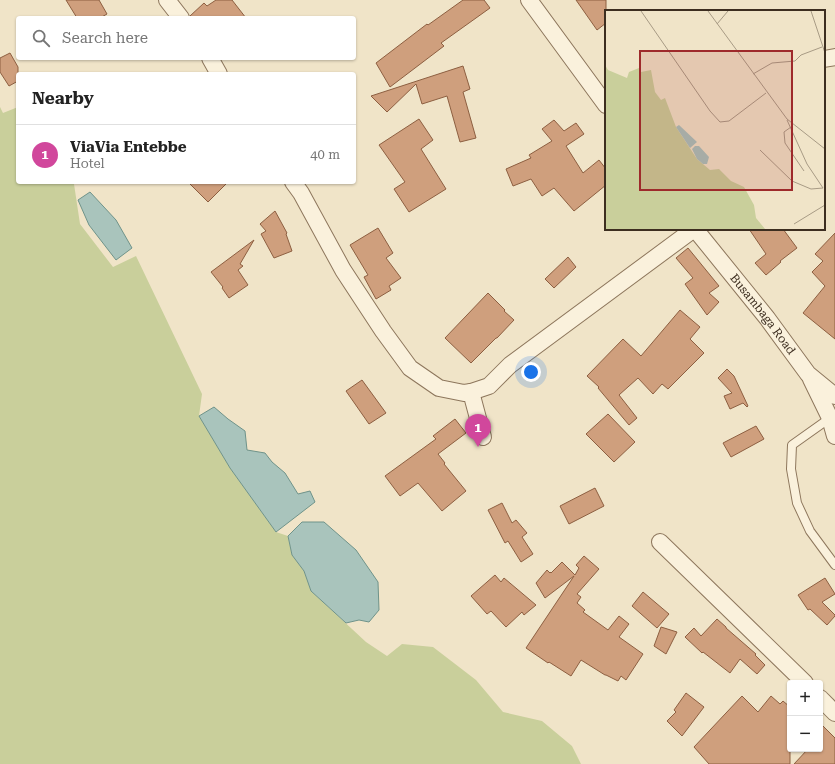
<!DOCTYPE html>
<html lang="en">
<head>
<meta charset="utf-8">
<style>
	:root { --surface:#fff; --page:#f6f6f6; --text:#222; --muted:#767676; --line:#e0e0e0; --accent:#0b8043 }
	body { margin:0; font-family:"Roboto Serif",serif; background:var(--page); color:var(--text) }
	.controls { position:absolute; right:12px; bottom:12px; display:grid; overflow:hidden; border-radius:4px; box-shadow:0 1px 3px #0004 }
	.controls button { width:36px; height:36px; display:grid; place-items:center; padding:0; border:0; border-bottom:1px solid var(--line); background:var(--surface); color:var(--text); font:20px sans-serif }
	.you { position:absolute; left:531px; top:372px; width:14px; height:14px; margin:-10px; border:3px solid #fff; border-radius:50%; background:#1a73e8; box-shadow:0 0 0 6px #1a73e833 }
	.badge { display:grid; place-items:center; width:26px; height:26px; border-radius:50%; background:var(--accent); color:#fff; font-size:13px; font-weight:700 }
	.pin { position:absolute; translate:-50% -33px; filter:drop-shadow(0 1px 2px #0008) }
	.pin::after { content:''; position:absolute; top:21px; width:14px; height:12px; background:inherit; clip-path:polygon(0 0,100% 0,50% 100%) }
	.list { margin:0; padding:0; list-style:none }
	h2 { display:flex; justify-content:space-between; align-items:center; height:52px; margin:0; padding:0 16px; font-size:17px }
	h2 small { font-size:13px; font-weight:400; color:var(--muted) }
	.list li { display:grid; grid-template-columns:26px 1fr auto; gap:12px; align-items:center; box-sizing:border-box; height:60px; padding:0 16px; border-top:1px solid var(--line) }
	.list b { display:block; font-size:15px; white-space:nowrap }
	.list p { margin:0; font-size:13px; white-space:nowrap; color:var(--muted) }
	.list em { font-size:13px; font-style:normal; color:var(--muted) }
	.icon { flex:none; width:22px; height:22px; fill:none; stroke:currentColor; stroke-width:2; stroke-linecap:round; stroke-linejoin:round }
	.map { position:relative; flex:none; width:835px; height:764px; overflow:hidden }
	.search { position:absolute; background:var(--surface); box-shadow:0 1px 3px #0004; left:16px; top:16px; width:340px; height:44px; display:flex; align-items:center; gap:10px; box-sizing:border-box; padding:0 14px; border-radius:4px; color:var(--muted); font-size:15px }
	.panel { position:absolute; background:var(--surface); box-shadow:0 1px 3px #0004; left:16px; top:72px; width:340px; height:112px; border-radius:4px }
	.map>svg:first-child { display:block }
	.green { fill:#c9cf9b }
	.water { fill:#a9c4bc; stroke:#6f938a }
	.building { fill:#cf9f7d; stroke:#8d5f41 }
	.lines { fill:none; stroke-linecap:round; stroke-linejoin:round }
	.lane-casing { stroke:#8d765c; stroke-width:10 }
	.street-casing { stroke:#8d765c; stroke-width:18 }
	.lane { stroke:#faf1dc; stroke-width:8 }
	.street { stroke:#faf1dc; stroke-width:16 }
	.labels { text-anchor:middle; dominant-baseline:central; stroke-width:3; stroke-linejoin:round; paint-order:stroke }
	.street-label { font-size:12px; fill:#3d2e20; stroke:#f7eed8 }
	.inset-road { fill:none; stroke:#a89b85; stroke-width:1 }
	.view { fill:#9e2a2b; fill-opacity:0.15; stroke:#9e2a2b; stroke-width:2 }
	.inset-edge { fill:none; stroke:#3d2e20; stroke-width:2 }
</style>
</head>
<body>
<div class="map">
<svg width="835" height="764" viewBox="0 0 835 764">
	<rect width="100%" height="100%" fill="#f0e4c8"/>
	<path class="green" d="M0,107L3,113L18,107V182H75L74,184L80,224L113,267L136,256L202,394L199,416L230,468L276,532L288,536L292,555L304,571L311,591L366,642L387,656L402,644L433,647L476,680L503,712L542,721L572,746L581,764H0Z"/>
	<path class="water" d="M90,192L116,220L132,248L116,260L89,225L78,200Z
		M214,407L228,419L245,431L247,450L265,453L272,462L285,473L298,494L310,491L315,502L276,532L230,468L199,416Z
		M302,522H324L356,550L378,582L379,610L369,622L359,620L346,623L311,591L304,571L292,555L288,536Z"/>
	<path class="building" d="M66,0H99L107,14L100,18H77Z
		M216,0H232L246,18H190V16L204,3L207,6Z
		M463,0H484L490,8L441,43L444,46L390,87L376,63L427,24L428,25Z
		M576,0H606V23L597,30Z
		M10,53L18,67V81L9,86L0,72V58Z
		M463,66L470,89L463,92L476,138L460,142L447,96L422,104L416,84L387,112L371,96Z
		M419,119L433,140L421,149L446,189L409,212L394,189L405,182L379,145Z
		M554,120L564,131L576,123L584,134L566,146L583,173L599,160L606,169V185L574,211L554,188L542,196L531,179L513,186L506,169L531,158L529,155L552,141L542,129Z
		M188,182H228L208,202Z
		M275,211L287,233L286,234L292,251L274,258L261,234L266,231L260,224Z
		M378,228L393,253L386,258L401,278L389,286L391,290L376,299L364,277L368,275L350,245Z
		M749,229H783L797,248L780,261L781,262L766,275L755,263L766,254Z
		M835,233V339L803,313L825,286L812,272L823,261L815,254Z
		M254,240L240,264L243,266L238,270L248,285L229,298L222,288L223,287L211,272Z
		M688,248L719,286L709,293L719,302L707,315L685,284L693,278L676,258Z
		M568,257L576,267L554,288L545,279Z
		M488,293L505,310L504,311L514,320L497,338H496L471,363L445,338Z
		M680,310L700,327L690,339L704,353L668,389L662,384L653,394L638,378L619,395L637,418L629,425L598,388L599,387L587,376L623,339L641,356Z
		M727,369L734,376L748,406L747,407L743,403L730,409L724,396L732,393L718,378Z
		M362,380L386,413L369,424L346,391Z
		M608,414L635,442L614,462L586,434Z
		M455,419L466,433L438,454L445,463L444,464L466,491L442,511L418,483L400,496L385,476L436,439L433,436Z
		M756,426L764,439L731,457L723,443Z
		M595,488L604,506L569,524L560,506Z
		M502,503L512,523L516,520L527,533L522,537L533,554L521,562L508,541L505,543L488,510Z
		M584,556L599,569L577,594L581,597L577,603L585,610L583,612L608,630L619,616L629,624L619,637L643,654L626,680L621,676L618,681L606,675H605L581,660L571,676L549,662L548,663L526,648L574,576L545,598L536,583L547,570L550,573L551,572V573L562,562L575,575L579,568L576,565Z
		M495,575L501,582L504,578L536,605L524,615L522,612L506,627L491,611L487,614L471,596Z
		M825,578L835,594L822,602L835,615V616L827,625L810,609L808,610L798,595Z
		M643,592L669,614L657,628L632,606Z
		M717,619L726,627V628L756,654L755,655L765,665L757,674L740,659L730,673L703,652L702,653L685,637L694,628L701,636Z
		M661,627L677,632L666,654L654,646Z
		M686,693L704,707L682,736L667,721L676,712L674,710Z
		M742,696L758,712L771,696L780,704L783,701L790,707V764H709L694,747Z
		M820,723L835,738V764H794L808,749H820Z"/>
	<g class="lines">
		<g class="lane-casing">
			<path id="lane" d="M830,418L792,445L791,469L797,503L810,531L835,565"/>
		</g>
		<g class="street-casing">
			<g id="street">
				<path d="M167,0L181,18"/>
				<path d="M529,0L606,105"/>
				<path d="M210,58L219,74"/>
				<path d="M824,59L835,57"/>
				<path d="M293,182L301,193L343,270L383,331L410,368L439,388L464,393L471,392L489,386L510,365L694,229"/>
				<path id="s1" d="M695,229L767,318L808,374L835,396"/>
				<path d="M811,379L830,418L835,436"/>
				<path d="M471,392L483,437"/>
				<path d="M660,542L805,683"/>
				<path d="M820,698L835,713"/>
			</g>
		</g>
		<use href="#lane" class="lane"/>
		<use href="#street" class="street"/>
	</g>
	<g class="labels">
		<g class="street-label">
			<text stroke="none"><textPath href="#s1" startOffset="109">Busambaga Road</textPath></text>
		</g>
	</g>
	<g transform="translate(605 10)">
		<rect width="220" height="220" fill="#f0e4c8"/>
		<path d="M0,55L3,60L22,68L24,62L34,58L36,62L46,60L50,82L56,90L60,88L71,117L92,149L105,160L114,159L126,171L139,177L149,195L151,208L160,219H0Z" fill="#c9cf9b"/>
		<path d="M74,115L92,132L85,138L71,117ZM90,136H94L104,147L102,154H98L92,149L87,139Z" fill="#a9c4bc"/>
		<path class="inset-road" d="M36,1L105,101L115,112L124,111L161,83M103,1L182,109L220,139M206,1L220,43M112,14L123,1M148,64L167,53L190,51L196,45L217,37M186,117L179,122L180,133L199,161M155,140L187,171L206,179L218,178L202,154L182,110M189,214L220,195"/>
		<path class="view" d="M35,41H187V180H35Z"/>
		<rect width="220" height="220" class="inset-edge"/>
	</g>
</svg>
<div class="controls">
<button>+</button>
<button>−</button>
</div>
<div class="you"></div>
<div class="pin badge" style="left:478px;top:447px;background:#d1479c">1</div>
<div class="search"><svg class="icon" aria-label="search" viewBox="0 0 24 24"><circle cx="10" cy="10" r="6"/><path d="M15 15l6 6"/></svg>Search here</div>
<section class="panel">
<h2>Nearby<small></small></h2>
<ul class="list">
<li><span class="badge" style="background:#d1479c">1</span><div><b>ViaVia Entebbe</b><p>Hotel</p></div><em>40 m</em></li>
</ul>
</section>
</div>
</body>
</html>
